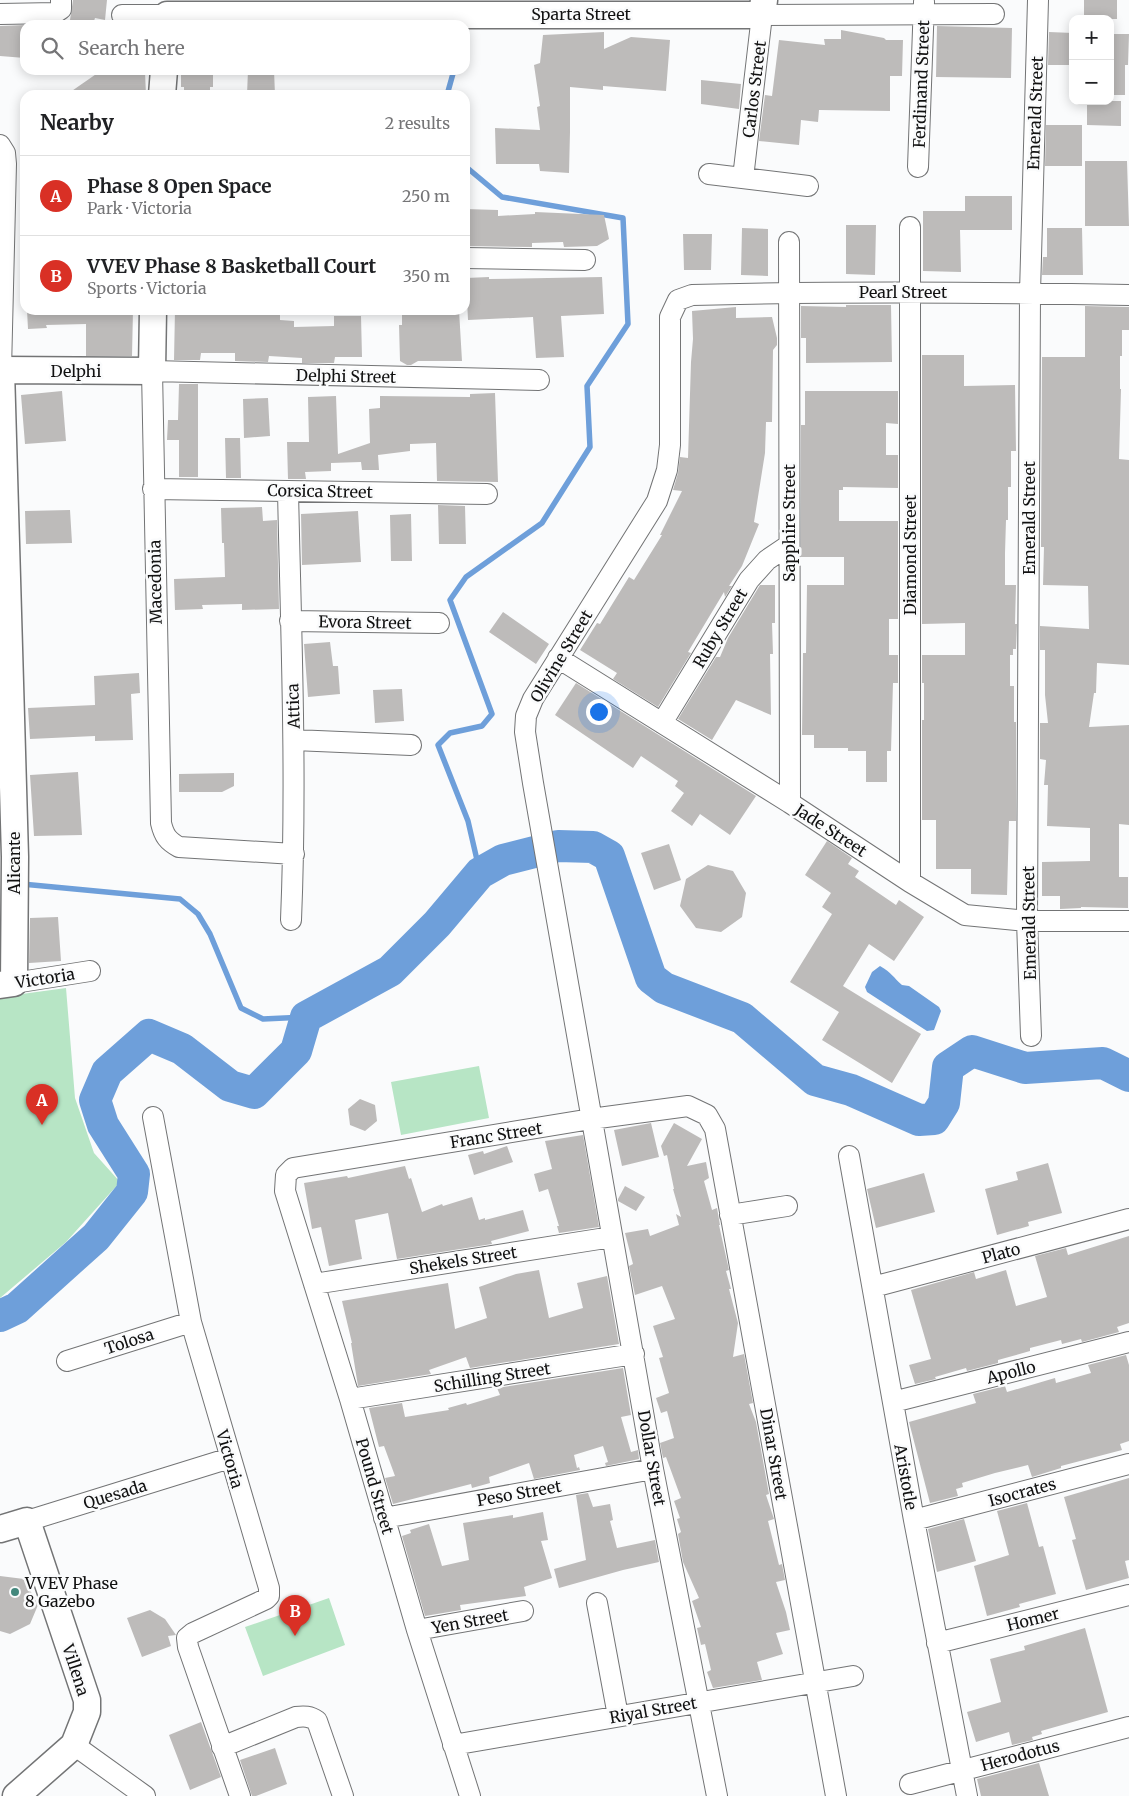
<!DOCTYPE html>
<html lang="en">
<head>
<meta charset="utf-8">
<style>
	:root { --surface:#fff; --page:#f6f6f6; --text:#202124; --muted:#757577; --line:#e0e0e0; --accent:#d93025 }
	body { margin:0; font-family:Merriweather,serif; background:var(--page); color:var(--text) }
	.controls { position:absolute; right:15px; top:15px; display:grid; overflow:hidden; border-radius:10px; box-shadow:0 2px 12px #0003 }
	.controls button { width:45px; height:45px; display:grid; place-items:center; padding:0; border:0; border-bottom:1px solid var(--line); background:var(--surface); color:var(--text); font:25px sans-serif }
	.you { position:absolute; left:598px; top:711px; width:18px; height:18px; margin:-12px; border:4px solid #fff; border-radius:50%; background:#1a73e8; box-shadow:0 0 0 8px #1a73e833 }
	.badge { display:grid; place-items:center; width:32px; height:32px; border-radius:50%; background:var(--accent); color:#fff; font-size:16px; font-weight:700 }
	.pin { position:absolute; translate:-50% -41px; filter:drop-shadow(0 1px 2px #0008) }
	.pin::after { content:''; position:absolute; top:26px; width:18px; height:15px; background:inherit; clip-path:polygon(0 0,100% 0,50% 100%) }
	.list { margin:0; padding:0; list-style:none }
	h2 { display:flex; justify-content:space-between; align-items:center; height:65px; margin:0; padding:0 20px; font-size:21px }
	h2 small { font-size:16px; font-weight:400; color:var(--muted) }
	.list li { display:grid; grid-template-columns:32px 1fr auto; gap:15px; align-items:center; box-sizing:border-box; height:80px; padding:0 20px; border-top:1px solid var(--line) }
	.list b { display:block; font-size:19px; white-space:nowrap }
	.list p { margin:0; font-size:16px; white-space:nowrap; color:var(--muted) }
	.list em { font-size:16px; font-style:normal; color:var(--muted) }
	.icon { flex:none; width:28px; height:28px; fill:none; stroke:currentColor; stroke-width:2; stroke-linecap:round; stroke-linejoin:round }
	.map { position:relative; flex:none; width:1129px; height:1796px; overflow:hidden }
	.search { position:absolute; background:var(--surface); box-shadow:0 2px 12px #0003; left:20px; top:20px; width:450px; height:55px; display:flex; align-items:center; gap:12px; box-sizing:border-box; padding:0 18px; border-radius:15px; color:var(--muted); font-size:19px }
	.panel { position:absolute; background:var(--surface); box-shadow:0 2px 12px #0003; left:20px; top:90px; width:450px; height:225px; border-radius:15px }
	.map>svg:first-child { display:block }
	.green { fill:#b7e5c5 }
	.water { fill:#6e9fda }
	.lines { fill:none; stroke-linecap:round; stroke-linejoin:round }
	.stream { stroke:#6e9fda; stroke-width:5.5 }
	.river { stroke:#6e9fda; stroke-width:32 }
	.building { fill:#bdbbba }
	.minor-casing { stroke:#737475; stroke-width:22 }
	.tertiary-casing { stroke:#737475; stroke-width:29 }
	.minor { stroke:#fff; stroke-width:20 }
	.tertiary { stroke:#fff; stroke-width:26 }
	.poi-dot { fill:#42877c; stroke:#fafbfc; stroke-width:2 }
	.labels { text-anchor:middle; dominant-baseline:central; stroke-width:5; stroke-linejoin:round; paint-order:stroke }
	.street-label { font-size:16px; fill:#111; stroke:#fafbfc }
	.poi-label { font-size:16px; fill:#111; stroke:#fafbfc; text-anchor:start }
</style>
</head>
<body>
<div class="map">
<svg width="1129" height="1796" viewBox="0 0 1129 1796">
	<rect width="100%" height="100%" fill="#fafbfc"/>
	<path class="green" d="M66,988L75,1098L94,1153L120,1182L66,1242L0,1298V997Z
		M479,1066L489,1118L401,1135L391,1082Z
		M329,1598L345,1645L263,1676L245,1627Z"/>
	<path class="water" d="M880,966C892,973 893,977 902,985L909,986L939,1007L941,1011L934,1030L927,1031L867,992L865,987L872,972Z"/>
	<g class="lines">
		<path class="stream" d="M447,95L454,70
			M465,166L502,197L623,218L628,324L587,386L590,447L542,523L466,577L450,600L492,714L482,726L450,733L438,745L468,821L480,873
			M22,884L180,899L198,914L210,934L241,1008L263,1019L306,1017"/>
		<path class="river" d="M0,1316L17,1308L96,1237L132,1192L134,1174L103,1125L95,1100L107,1072L149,1035L182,1049L230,1086L254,1093L296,1051L306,1017L390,971L437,924L480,873L503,860L558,846L593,847L609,856L651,978L664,988L742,1018L815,1080L851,1090L919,1120L934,1119L944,1103L948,1067L972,1051L1025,1068L1103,1063L1129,1076"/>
	</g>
	<path class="building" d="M73,0H107L105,20L95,18L93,24L70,20Z
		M1084,0H1117V19H1084Z
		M25,25V58L0,56V26Z
		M937,26L1012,28L1011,78L936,77Z
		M841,30L884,38L886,40H903L902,76H890V111L819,110L818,122L801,120L799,145L759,141L765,95L772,96L779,40L825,45L824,39H841Z
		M604,32V49L631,37L670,40L666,91L603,86V90L570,87V132L569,173L540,171L539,164H496L495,128L540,130L537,107L540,106L534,65L540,63L543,35Z
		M1049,32L1073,33V65H1048Z
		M1110,34H1129L1128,65H1125V95H1110Z
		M102,70L145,72L146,95H66Z
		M181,70H213V87H210V95H184V87H181Z
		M248,70H274L275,95H247Z
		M701,80L741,84L739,109L701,104Z
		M1087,101H1121V126L1087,125Z
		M1046,125H1082V166H1045Z
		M1085,161H1127L1129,226H1085Z
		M965,196H1012V230H960L961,272L923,271V211H965Z
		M465,209L498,210V216L535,214V212L604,215L609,239L597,246L564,247L563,242L532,243V247L465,246Z
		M846,225H876L875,275L846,274Z
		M742,228L768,229V276L741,275Z
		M1047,228H1082L1083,275H1042L1043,257H1047Z
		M683,234H712L711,270H684Z
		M489,277V279L602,277L604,314L561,316L564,357L536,358L533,317L468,320L466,278Z
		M846,305H891L892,362L806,363V338H801V306L846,307Z
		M1085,306L1129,307V330H1122V356H1120V389H1121L1119,459L1129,460V665L1097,663L1096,693H1094L1089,727L1129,725V825L1119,824V877H1128V908L1081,907V908L1060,909V896H1042V862L1090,861V828L1047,826L1048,785H1044L1046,760L1040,759V723H1048L1045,695V650H1040V626L1089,629L1088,586L1043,585L1044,547H1041L1042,357H1085Z
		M736,307V318L772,317L777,338V345L773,350L772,422H766L765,453L754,522L759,524L742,566L729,586H732L725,597L724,592L688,652L691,653L658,707L613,679L617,673L580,650L597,623L600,624L629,577L634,580L662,535H660L682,491L673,490L678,473L680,457L688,458L691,362L693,339L692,311Z
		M27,310H133L132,356H86V324L46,325L47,328L28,329Z
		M175,310H280V320L294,321V327L334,326V316H361L362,357H335L334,363H302V358L269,356L268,362L235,361V353H201L200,360H174Z
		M402,310H459L462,361H418L411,365H407L400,361L399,325H402Z
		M922,355H964V386L1015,385L1016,451H1011V487H1008V520H1006L1005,553V585H1016L1015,624H1017L1016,649H1013V655H1010V686H1014V722H1016V821H1009L1007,895L971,894V869H936V820H922V720H924V683H922V655H965V623L922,624Z
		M179,384H198V477H179V440H167L168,420H178Z
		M62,391L66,441L25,444L21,395Z
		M805,391H898V424L886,423V455H898V488L843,487V490H839V521H898V619H889V655H898V683H893L891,751H887V782H866V751H848V748H814V735H802L803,653H806L807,585H844V557H801V425H805Z
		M495,393L498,482L437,481L436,443L410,444V451L378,455L379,470H362L361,462L331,463V471L305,472L306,479H288L287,442H309L308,397L336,396L338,454L370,443L369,409L380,408V396L470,397V394Z
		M268,398L270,436L244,438L243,399Z
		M225,438H240L241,478H226Z
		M438,505L465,506L466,544H439Z
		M262,507L263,521L277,520L279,609L242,610V604L202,605L203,609L175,610L174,579L225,577L224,543H222L221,508Z
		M70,510L72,543L26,544L25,511Z
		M358,511L361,562L302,565L301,514Z
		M411,514L412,561H391L390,515Z
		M760,585H775V623H772L773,654H770L771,715L736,700L712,740L678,719L716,657H720L728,638Z
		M503,612L549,644L536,664L489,632Z
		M330,642L333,666H338L340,694L308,697L304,644Z
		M139,673L140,693L131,694L133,740L95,741V736L30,739L28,708L95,705L94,676Z
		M576,683L756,796L730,835L700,814L692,826L671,811L684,793L675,786L678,781L641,756L633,768L555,715Z
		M402,689L404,721L375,723L373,690Z
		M78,772L82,835L34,836L30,775Z
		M234,773V786L222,792H179V774Z
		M827,841L852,858L848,864L859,871L855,877L896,905L899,900L924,917L894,961L869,944L843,986L921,1034L892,1083L822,1040L839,1012L790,982L832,914L822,907L831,893L805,875Z
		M669,844L681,880L654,890L641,853Z
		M708,865L733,871L746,893L742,917L721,932L696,928L680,906L686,879Z
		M58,917L61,961L29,963L30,918Z
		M360,1099L375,1105L377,1121L365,1131L350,1125L348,1109Z
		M651,1123L659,1157L622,1166L614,1130Z
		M674,1123L702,1139L687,1166L706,1162L709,1178L704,1181L712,1210L717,1208L720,1225H719L729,1270L726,1271L731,1289H729L738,1323L733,1357L744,1354L753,1403L749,1404L756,1422L769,1494L766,1495L774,1519L768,1521L779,1565L782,1564L785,1580L776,1582L786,1612L790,1630L776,1633L783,1654L757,1662L762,1680L713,1688L707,1672L711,1670L705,1644L701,1645L697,1628L701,1627L692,1601L699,1598L683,1562L678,1534L681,1532L677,1519L680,1518L674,1501L681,1498L666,1457L663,1458L660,1443L674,1438L667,1411L661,1413L656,1398L669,1393L659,1358L663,1357L653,1326L675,1319L662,1286L635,1295L629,1266L633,1264L625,1233L648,1229L650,1236L679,1225L676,1214L681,1217L673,1189H674L667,1155L664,1156L661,1146Z
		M583,1135L599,1227L559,1233L557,1226H559L548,1189L539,1192L534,1174L552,1169L545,1141Z
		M507,1146L513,1162L474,1175L468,1155L483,1151L484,1154Z
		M1048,1163L1062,1213L1028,1222L1029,1226L997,1235L985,1189L1018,1180L1016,1172Z
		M405,1166L409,1179L411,1178L422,1212L442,1204L443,1206L472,1197L479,1220L485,1218V1220L523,1210L529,1231L491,1241L492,1244L397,1259L388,1213L355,1220L362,1259L329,1266L321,1227L312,1229L304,1183L347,1176L348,1178Z
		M924,1173L935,1212L876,1228L867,1189Z
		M625,1186L645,1197L636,1211L618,1201V1199Z
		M1129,1236V1323L1117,1327L1119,1332L1082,1342L1081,1339L1062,1344L1061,1340L1030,1348V1351L998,1360V1363L967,1371L966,1368L935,1377L936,1379L915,1384L909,1365L931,1359L911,1290L974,1272L976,1279L1006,1270L1016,1306L1047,1297L1035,1256L1066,1248L1068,1255Z
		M539,1270L549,1318L583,1308L577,1283L607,1276L619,1344L470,1368L466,1357L429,1370L431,1374L358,1386L351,1343H352L342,1301L448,1283L455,1329L487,1318L479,1287L516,1274Z
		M1126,1355L1129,1365V1441L1120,1444L1122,1450L1061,1466V1468L1032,1477L1028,1465L995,1473L962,1483L963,1487L956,1489L958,1496L930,1503L909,1422L976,1403L973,1394L1005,1386L1007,1392L1055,1378L1056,1383L1091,1373L1088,1365Z
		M623,1368L631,1415L621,1417L631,1452L638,1450L639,1459L606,1466L605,1463L608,1462L603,1446L574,1455L577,1468L579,1467L580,1470L534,1479L529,1463L489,1477L490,1483L472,1488L471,1484L393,1504L385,1478L395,1476L384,1446L379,1447L369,1408L402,1403L405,1417L449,1410L448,1408L466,1403L467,1405L500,1395L497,1388Z
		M1129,1478V1560L1125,1561L1129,1578L1086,1590L1072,1540L1076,1539L1064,1497Z
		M588,1493L593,1507L610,1504L613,1520L610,1521L617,1548L655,1540L659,1562L623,1570L559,1588L554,1569L586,1560L576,1495Z
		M1027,1503L1039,1547L1043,1546L1056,1594L1019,1604L1020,1607L987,1616L974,1566L1009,1555L997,1511Z
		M543,1512L548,1540L541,1541L552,1578L524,1587L526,1596L460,1605L461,1610L425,1616L402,1536L411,1533L410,1530L429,1524L442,1566L469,1560L463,1523L513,1515V1518Z
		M964,1519L976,1561L937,1572L928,1529Z
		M0,1576L24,1579L38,1605L30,1624L10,1634L0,1631Z
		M150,1610L165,1619L176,1635L168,1636L171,1646L142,1657L127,1618Z
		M1085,1628L1108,1712L1041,1731L1042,1734L1032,1737L1033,1740L1012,1745L1009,1732L976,1742L967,1712L1001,1702L990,1659L1025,1650L1024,1646Z
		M201,1722L221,1777L190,1790L169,1735Z
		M275,1748L287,1784L256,1796H252L240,1760Z
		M1039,1763L1049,1796H981L977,1779Z"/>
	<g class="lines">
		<g class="minor-casing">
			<path id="minor" d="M0,14L55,13L61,9V0
				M122,15H167
				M0,145L5,153L6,164L1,370H0
				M918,167L924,2
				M709,174L808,186
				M743,178L762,15L994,14
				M789,242L790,803
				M465,258L585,260
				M153,489L487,494
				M288,491C291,634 297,777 291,920
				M290,621L439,623
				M558,658L790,803L910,882L965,915L1027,921H1129
				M662,723L749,580L767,560L789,545
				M294,740L411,745
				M294,854L179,847C168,841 164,836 161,823L152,371L539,380
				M910,882V227
				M14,983L90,971
				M1031,1036L1027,921L1030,293L1038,0
				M153,1117L191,1322L269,1588V1596L266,1599L193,1633L187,1638L188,1647L240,1796
				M849,1156L914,1520L967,1796
				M730,1215L787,1206
				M314,1284L612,1237
				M873,1287L1129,1219
				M67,1361L191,1322
				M350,1399L634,1354
				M893,1402L1129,1342
				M384,1518L653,1469
				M914,1520L1129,1464
				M27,1521L230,1458
				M597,1603L618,1716
				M417,1630L523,1611
				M937,1643L1129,1595
				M74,1745L145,1796
				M453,1745L853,1676
				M222,1747L296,1717C304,1716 310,1716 317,1721L343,1796
				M910,1784L1129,1727
				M470,1796L417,1630L350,1399L285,1191L286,1175L293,1168L591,1119L688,1106L707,1115L715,1129L836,1796
				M717,1796L653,1469L533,783L525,732L526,716L533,699L657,501L667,470L670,445V317L678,300L692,295C838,291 983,292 1129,295"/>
		</g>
		<g class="tertiary-casing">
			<path id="tertiary" d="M167,25V15H762L764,0
				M162,95L164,70
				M0,985L14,983L15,857L1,370L152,371L153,310
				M0,1529L27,1521L87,1700V1712L74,1745L16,1796"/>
		</g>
		<use href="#minor" class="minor"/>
		<use href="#tertiary" class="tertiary"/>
	</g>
	<circle class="poi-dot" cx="15" cy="1592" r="5"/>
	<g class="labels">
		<g class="street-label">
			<text x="581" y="14">Sparta Street</text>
			<text transform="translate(921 84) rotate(-88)">Ferdinand Street</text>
			<text transform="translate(754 89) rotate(-83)">Carlos Street</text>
			<text transform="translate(1035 113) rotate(-88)">Emerald Street</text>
			<text x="903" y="292">Pearl Street</text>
			<text x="76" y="371">Delphi</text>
			<text transform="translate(346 376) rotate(1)">Delphi Street</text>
			<text transform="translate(320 491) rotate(1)">Corsica Street</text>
			<text transform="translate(1029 518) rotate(-90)">Emerald Street</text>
			<text transform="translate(789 523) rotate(-90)">Sapphire Street</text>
			<text transform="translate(910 555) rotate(-90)">Diamond Street</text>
			<text transform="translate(155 582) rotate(-91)">Macedonia</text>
			<text transform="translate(365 622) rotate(1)">Evora Street</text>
			<text transform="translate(720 628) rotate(-59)">Ruby Street</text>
			<text transform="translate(561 656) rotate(-59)">Olivine Street</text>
			<text transform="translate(293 706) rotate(-92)">Attica</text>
			<text transform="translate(831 830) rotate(33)">Jade Street</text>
			<text transform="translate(14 863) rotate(-90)">Alicante</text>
			<text transform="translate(1029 923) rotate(-91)">Emerald Street</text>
			<text transform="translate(45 978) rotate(-9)">Victoria</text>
			<text transform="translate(496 1135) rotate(-9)">Franc Street</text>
			<text transform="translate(1001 1253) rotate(-15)">Plato</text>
			<text transform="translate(463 1260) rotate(-9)">Shekels Street</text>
			<text transform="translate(129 1341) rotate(-18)">Tolosa</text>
			<text transform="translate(1011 1372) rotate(-14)">Apollo</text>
			<text transform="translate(492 1377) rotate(-9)">Schilling Street</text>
			<text transform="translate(774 1454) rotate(80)">Dinar Street</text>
			<text transform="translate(652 1458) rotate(80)">Dollar Street</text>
			<text transform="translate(230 1459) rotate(74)">Victoria</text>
			<text transform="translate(906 1477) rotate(80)">Aristotle</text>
			<text transform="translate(375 1486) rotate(74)">Pound Street</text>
			<text transform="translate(1022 1492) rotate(-15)">Isocrates</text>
			<text transform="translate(519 1493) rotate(-10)">Peso Street</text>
			<text transform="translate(115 1494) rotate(-17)">Quesada</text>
			<text transform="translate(1033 1619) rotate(-14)">Homer</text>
			<text transform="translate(470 1621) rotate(-10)">Yen Street</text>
			<text transform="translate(76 1670) rotate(72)">Villena</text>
			<text transform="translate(653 1710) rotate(-10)">Riyal Street</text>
			<text transform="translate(1020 1755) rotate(-15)">Herodotus</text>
		</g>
		<g class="poi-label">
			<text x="25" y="1583">VVEV Phase<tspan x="25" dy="18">8 Gazebo</tspan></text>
		</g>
	</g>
</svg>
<div class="controls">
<button>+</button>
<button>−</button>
</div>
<div class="you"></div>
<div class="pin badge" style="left:42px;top:1125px">A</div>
<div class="pin badge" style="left:295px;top:1636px">B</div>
<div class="search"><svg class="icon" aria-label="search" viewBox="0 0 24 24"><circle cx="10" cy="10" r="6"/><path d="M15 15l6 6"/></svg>Search here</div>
<section class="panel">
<h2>Nearby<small>2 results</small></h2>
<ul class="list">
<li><span class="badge">A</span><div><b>Phase 8 Open Space</b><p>Park · Victoria</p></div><em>250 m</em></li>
<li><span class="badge">B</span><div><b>VVEV Phase 8 Basketball Court</b><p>Sports · Victoria</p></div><em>350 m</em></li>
</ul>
</section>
</div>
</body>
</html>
